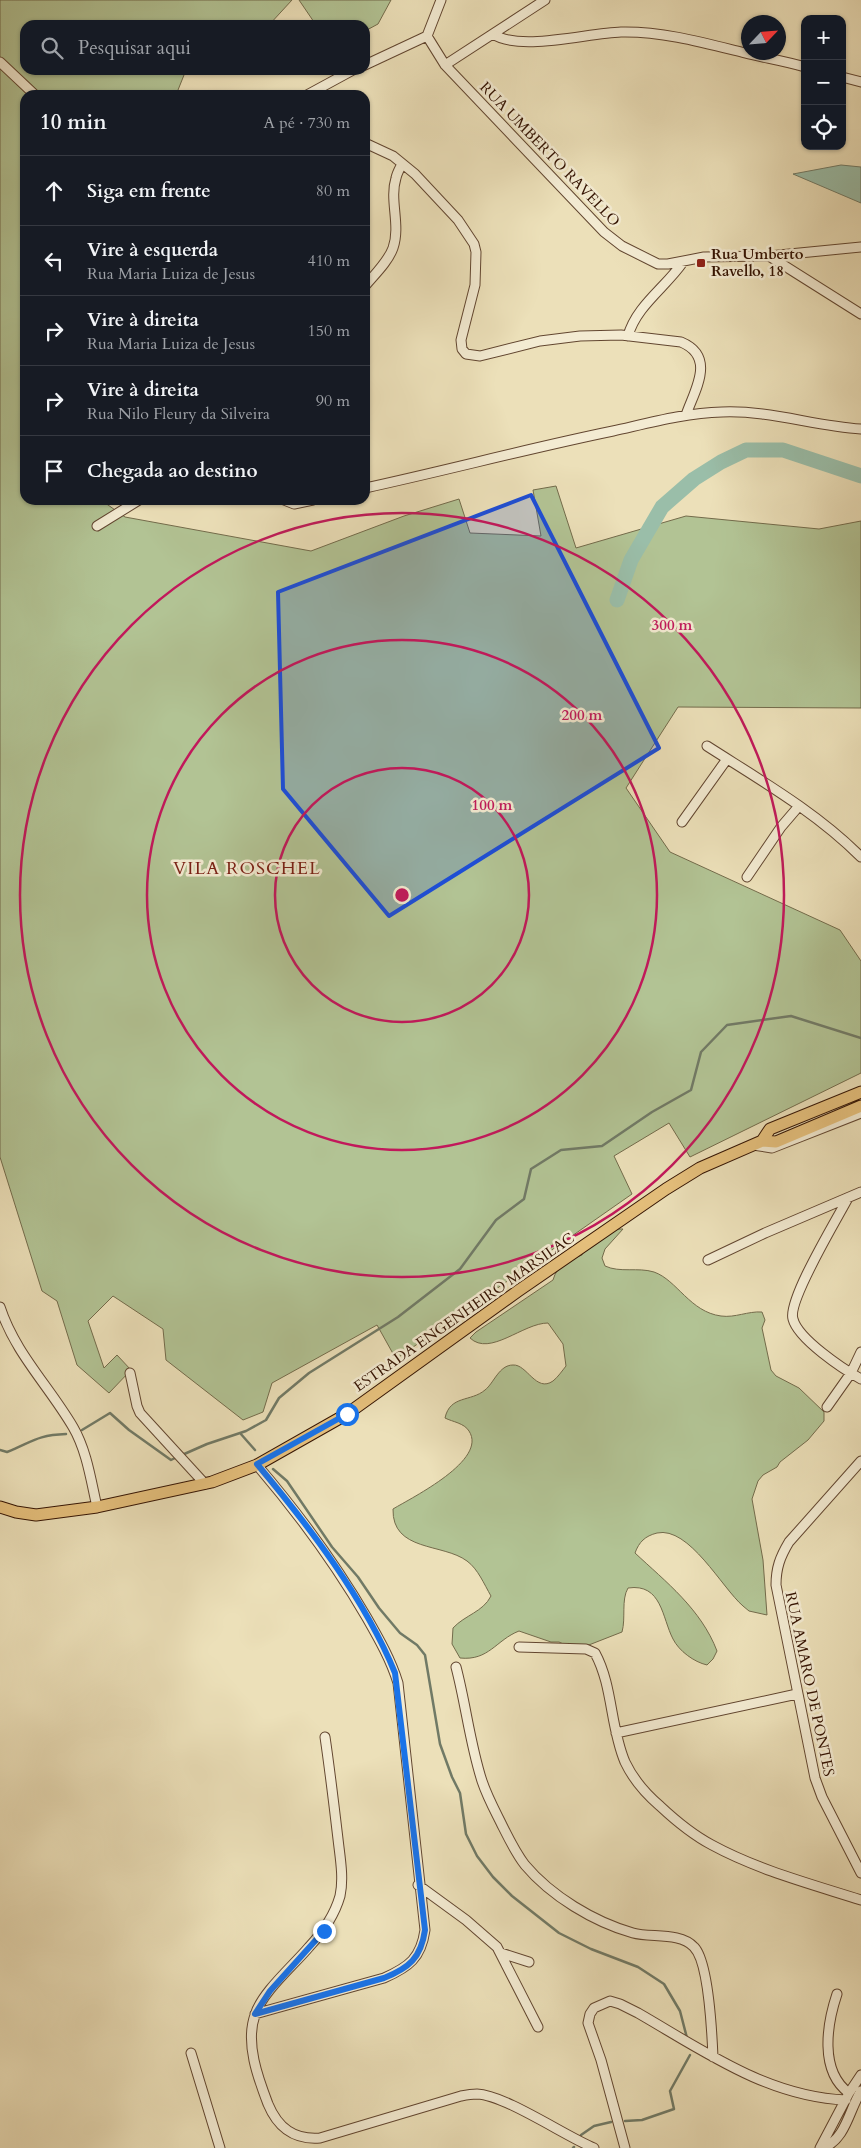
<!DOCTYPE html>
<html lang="pt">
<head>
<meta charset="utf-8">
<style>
	:root { --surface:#171b24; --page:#20242c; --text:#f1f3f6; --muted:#9ea1a6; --line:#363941 }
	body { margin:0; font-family:Cardo,serif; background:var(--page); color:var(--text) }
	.controls { position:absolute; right:15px; top:15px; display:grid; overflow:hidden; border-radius:10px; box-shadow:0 1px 4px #0004 }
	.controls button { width:45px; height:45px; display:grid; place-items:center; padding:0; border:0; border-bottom:1px solid var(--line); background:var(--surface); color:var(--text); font:25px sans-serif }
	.compass { position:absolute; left:741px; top:15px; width:45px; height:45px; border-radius:50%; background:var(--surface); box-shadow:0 1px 4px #0004; rotate:64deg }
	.stop { position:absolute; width:15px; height:15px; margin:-11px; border:4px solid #1a73e8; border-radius:50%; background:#fff }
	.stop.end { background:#1a73e8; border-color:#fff; box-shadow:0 1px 5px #0008 }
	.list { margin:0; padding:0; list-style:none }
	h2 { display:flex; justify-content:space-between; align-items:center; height:65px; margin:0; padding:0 20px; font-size:21px }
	h2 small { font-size:16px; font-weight:400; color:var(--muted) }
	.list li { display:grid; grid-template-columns:32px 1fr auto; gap:15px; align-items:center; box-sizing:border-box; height:70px; padding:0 20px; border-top:1px solid var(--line) }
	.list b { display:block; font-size:19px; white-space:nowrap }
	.list p { margin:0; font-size:16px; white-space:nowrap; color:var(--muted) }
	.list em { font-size:16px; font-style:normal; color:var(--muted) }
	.icon { flex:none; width:28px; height:28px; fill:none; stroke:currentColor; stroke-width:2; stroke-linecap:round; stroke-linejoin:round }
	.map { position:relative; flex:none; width:861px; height:2148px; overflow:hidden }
	.search { position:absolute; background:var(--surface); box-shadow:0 1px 4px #0004; left:20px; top:20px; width:350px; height:55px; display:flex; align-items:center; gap:12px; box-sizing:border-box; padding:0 18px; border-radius:15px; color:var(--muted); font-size:19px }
	.panel { position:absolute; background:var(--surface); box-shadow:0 1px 4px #0004; left:20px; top:90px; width:350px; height:415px; border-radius:15px }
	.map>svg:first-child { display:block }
	.green { fill:#b2c394; stroke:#736b4b }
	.water { fill:#9abea9; stroke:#717a66 }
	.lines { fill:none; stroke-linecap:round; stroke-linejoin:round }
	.stream { stroke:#717a66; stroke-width:2.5 }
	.river { stroke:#9abea9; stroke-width:15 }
	.minor-casing { stroke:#624630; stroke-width:11 }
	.major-casing { stroke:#341302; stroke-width:13 }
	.minor { stroke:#f3ebd2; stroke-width:9 }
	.major { stroke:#e6c07c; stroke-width:11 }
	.route { stroke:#1a73e8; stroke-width:6 }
	.marked { fill:#1d4ed8; fill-opacity:0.2; stroke:#1d4ed8; stroke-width:4; stroke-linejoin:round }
	.ring { fill:none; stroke:#c2185b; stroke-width:2.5 }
	.poi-dot { fill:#8f2418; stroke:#f3ebd2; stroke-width:2 }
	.labels { text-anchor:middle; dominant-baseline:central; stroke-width:5; stroke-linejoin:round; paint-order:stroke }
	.street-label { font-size:15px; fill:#341302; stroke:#f3ebd2 }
	.poi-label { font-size:15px; font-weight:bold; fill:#341302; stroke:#f3ebd2; text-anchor:start }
	.quarter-label { font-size:18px; letter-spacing:1px; fill:#7a1f14; stroke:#f3ebd2 }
	.centre { fill:#c2185b; stroke:#f3ebd2; stroke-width:2.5 }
	.ring-label { font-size:15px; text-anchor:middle; font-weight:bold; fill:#c2185b; stroke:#f3ebd2; stroke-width:5; stroke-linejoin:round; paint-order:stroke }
</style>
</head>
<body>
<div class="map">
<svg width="861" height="2148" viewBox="0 0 861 2148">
	<rect width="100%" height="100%" fill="#ece0b9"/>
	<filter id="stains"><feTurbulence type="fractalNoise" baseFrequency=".004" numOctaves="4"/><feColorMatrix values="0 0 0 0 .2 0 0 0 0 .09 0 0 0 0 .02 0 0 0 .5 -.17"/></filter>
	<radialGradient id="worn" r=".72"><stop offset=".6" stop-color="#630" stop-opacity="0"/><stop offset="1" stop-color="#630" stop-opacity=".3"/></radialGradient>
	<path class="green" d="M0,0H292L269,25H25V70H186L176,95H25V500H101L125,517L311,551L404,516L459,499L470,533L541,536L533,490L556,486L576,548L686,516L819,529L861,521V708L678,707L626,788L670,852L840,930L861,961V1073L690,1157L669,1123L614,1156L632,1194L396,1359L377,1325L272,1383L263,1412L243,1420L166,1360L163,1329L113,1296L88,1321L104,1368L117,1355L131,1370L109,1393L77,1365L57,1301L42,1291L0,1157Z
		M299,0H391L378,24L365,31V25H316Z
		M614,1229H623L605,1249L602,1258L605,1266C620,1273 638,1267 654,1272C677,1280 690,1312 721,1316C735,1318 748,1311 762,1312L765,1320L762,1328L771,1370L776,1376L799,1388L824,1412V1421L808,1440L780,1462L777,1467L763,1475L758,1481L752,1499L763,1560L767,1615L749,1611L743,1606C722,1588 689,1526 657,1533C645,1536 639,1542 635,1553C666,1582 701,1609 717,1651L713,1659L707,1665C694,1662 679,1651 673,1639C662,1618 662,1583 628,1588C621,1600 626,1618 622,1632L576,1650L559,1642H551L519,1631C496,1640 489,1661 460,1658L452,1644L453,1628C465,1615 483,1612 491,1596C484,1584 478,1569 467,1561C443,1543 392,1552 393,1509C413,1497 488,1460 469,1431C464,1423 453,1422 445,1418C450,1395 471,1402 485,1390C494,1383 499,1365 513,1365C527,1364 536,1393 553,1381C558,1377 562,1371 566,1366L563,1344L548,1323C523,1323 490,1357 470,1338L476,1332L553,1280C557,1265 569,1260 582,1255L584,1245Z"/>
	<path class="water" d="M841,165L861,167V203L793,174Z"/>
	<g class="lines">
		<path class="stream" d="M82,1430L110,1413L129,1430L171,1460L177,1457
			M240,1433L255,1450
			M0,1450L7,1452C32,1442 37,1435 66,1434
			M182,1455L207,1444L246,1431L266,1420L279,1398L309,1373L398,1317L460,1269L496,1220L524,1199L531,1169L561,1150L602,1146L652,1112L691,1090L701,1052L727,1025L791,1016L861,1038
			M273,1469L287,1481L332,1547L358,1577L379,1608L400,1633L417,1645L425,1655L440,1744L452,1777L460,1793L466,1834L477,1856L493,1877L512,1896L559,1933L591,1949L638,1967L664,1984L680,2011L687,2038
			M625,2121L642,2120L674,2109L670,2091L690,2055
			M581,2135L594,2126L611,2122
			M573,2148L574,2147"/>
		<path class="river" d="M617,600L631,560L662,507L694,479L721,462L746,450H783L861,476"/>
		<g class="minor-casing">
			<path id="minor" d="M441,0L427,36L445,65L604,232L622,246L658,264H668L704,257L769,256L861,247
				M493,34C520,52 587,33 621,32C662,31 705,43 745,53C765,58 785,61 805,67
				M0,62L35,95
				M365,65L427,36
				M445,65L545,0
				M842,77L861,82
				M307,95L353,70
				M365,143L393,156L415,174L458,220L474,244L476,252L475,285L461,340L462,349L466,354L480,356L540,341L580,336L621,335L681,342C717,357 694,391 686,415
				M769,256L861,314
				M365,286C374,275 388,262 393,248C401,225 389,200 396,178C397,173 400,168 402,164
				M628,336C636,306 666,287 683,262
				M365,488C448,470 530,448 613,431C649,423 685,413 722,412C769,410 814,426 861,429
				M284,500L294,504L313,500
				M97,526L139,500
				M707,746C760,780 816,812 861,857
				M682,822L727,759
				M747,877L781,827L799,806
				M753,1145L772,1148L861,1113
				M848,1198C837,1219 787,1301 793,1319C798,1339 843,1369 861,1379
				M708,1260L765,1233L861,1192
				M0,1307C15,1353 49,1386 73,1427C87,1451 91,1481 97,1507
				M130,1373L137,1406L140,1413L205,1484
				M827,1407L851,1373L861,1352
				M861,1461L789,1542C780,1557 776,1568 776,1585L815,1778L822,1797L861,1873
				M519,1647L586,1649L595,1653C613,1686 610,1727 625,1762C633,1779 646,1794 660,1806C676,1821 693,1835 712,1845C758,1870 811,1884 861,1900
				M456,1667C466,1705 470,1744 482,1781C487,1796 494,1809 501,1823C508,1837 515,1852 525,1865C551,1896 594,1922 633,1933C651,1938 680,1932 694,1947C709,1962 712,2034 713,2057
				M616,1733L797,1694
				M325,1737C330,1771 334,1805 338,1839C340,1857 344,1878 340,1896C334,1917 323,1932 309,1947C293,1966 262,1992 255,2015C245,2043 258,2078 268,2104C278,2128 294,2140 320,2138L461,2096C466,2095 472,2094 477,2094C505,2095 565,2136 594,2148
				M418,1885L466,1920L497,1947L538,2027
				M501,1953L529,1962
				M837,1994C827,2024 819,2071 849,2093
				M255,2014L384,1978C409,1967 421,1958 425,1930L398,1683C391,1660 379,1639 367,1618C335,1563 298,1513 257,1465
				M191,2053L220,2148
				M625,2148L601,2060L588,2023L590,2014L594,2008L610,2001L620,2004L638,2013C704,2051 768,2097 846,2100
				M820,2148L849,2093L861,2075
				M823,2148C846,2139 849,2110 861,2091"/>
		</g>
		<g class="major-casing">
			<path id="major" d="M762,1141L776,1142L861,1106
				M0,1507L16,1512L36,1515L97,1507L212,1482L257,1465L347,1414L518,1291L666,1189L700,1168L762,1141L770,1129L861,1092"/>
		</g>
		<use href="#minor" class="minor"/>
		<use href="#major" class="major"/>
	</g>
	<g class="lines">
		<path class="route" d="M324,1931L270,1991L255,2014L384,1978C409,1968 421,1958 425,1930L395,1673C365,1599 308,1525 257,1464L347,1414"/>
	</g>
	<path class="marked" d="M531,495L659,748L389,916L283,789L278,592Z"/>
	<g class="ring">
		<circle cx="402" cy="895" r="127"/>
		<circle cx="402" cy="895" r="255"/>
		<circle cx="402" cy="895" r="382"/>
	</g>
	<rect class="poi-dot" x="696" y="258" width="10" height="10" rx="2.5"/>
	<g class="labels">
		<g class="street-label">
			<text transform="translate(550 154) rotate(46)">RUA UMBERTO RAVELLO</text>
			<text transform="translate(464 1312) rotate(-35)">ESTRADA ENGENHEIRO MARSILAC</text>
			<text transform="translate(810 1684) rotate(78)">RUA AMARO DE PONTES</text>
		</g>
		<g class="poi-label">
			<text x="711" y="254">Rua Umberto<tspan x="711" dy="17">Ravello, 18</tspan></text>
		</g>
		<g class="quarter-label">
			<text x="247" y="868">VILA ROSCHEL</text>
		</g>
	</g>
	<circle cx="402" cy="895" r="8" class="centre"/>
	<g class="ring-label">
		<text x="672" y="630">300 m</text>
		<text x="582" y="720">200 m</text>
		<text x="492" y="810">100 m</text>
	</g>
	<rect width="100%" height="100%" filter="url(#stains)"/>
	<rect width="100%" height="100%" fill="url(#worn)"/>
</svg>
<div class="controls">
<button>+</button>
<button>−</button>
<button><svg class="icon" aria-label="locate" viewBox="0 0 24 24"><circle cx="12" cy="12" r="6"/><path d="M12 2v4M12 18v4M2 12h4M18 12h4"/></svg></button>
</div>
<svg class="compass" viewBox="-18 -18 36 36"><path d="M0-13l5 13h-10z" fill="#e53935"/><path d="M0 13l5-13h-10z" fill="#9ea1a6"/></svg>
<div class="stop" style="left:347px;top:1414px"></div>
<div class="stop end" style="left:324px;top:1931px"></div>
<div class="search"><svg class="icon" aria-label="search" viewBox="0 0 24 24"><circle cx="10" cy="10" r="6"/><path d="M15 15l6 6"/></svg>Pesquisar aqui</div>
<section class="panel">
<h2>10 min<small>A pé · 730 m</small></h2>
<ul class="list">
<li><svg class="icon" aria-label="ahead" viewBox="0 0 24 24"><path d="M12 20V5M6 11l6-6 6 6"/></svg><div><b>Siga em frente</b></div><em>80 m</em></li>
<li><svg class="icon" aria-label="left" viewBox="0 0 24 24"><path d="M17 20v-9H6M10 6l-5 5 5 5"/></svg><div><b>Vire à esquerda</b><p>Rua Maria Luiza de Jesus</p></div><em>410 m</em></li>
<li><svg class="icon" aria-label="right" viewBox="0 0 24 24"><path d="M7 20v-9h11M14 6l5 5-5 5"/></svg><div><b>Vire à direita</b><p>Rua Maria Luiza de Jesus</p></div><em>150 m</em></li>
<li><svg class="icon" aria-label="right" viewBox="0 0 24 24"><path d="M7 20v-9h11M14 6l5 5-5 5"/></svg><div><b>Vire à direita</b><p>Rua Nilo Fleury da Silveira</p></div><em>90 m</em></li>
<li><svg class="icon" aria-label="arrive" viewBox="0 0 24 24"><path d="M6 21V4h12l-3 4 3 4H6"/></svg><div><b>Chegada ao destino</b></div></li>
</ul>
</section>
</div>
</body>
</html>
